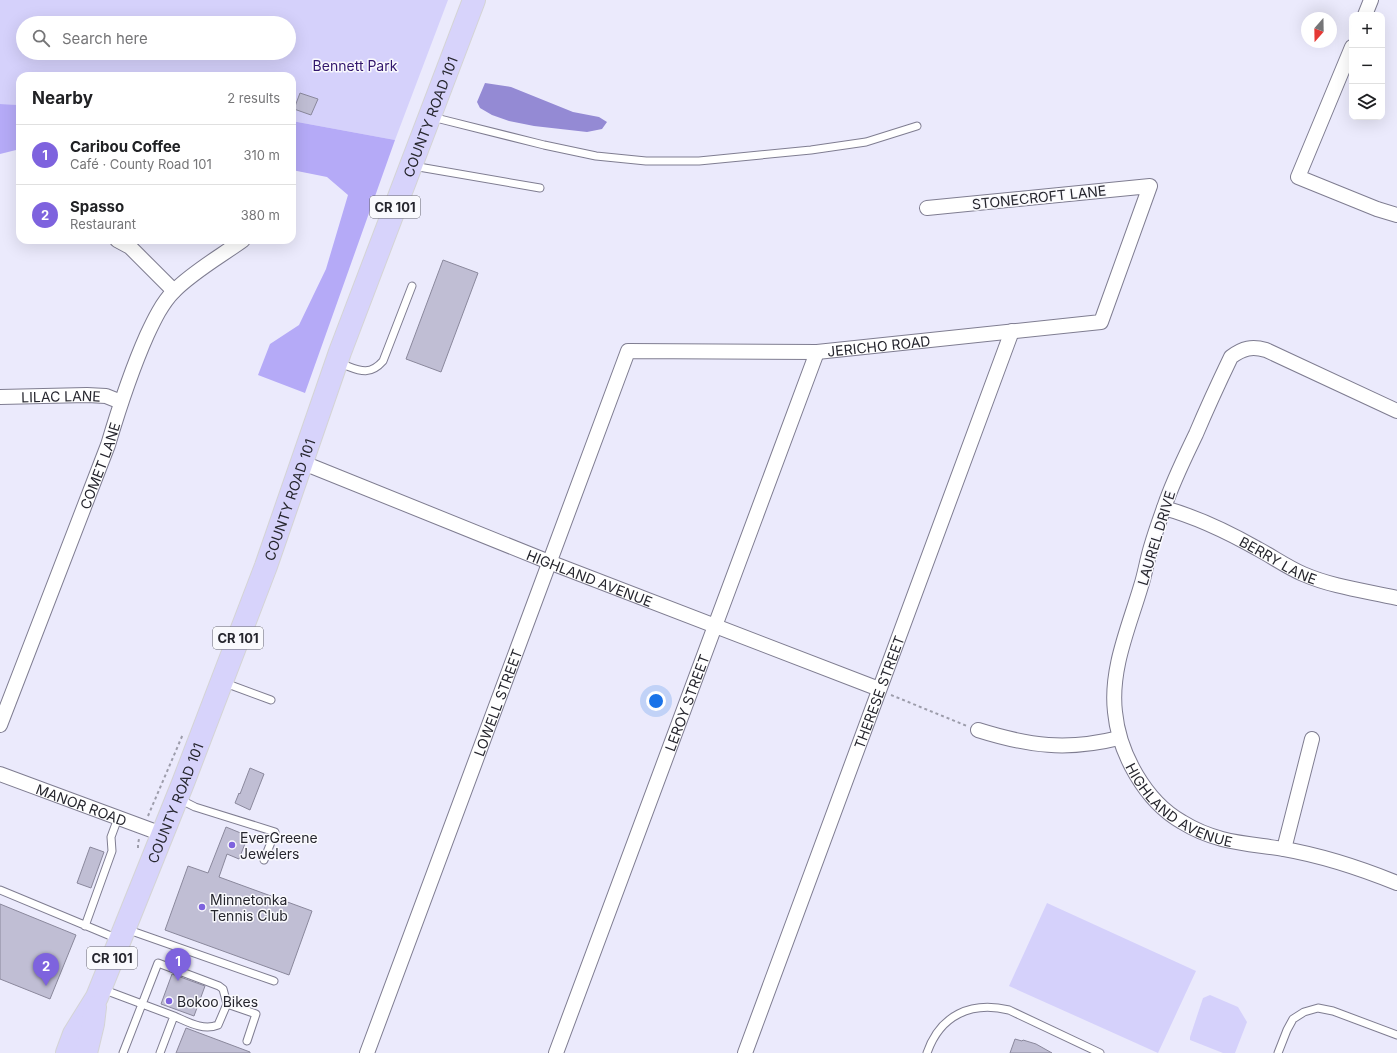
<!DOCTYPE html>
<html lang="en">
<head>
<meta charset="utf-8">
<style>
	:root { --surface:#fff; --page:#f6f6f6; --text:#202124; --muted:#757577; --line:#e0e0e0; --accent:#7e63de }
	body { margin:0; font-family:Inter,sans-serif; background:var(--page); color:var(--text) }
	.controls { position:absolute; right:12px; top:12px; display:grid; overflow:hidden; border-radius:8px; box-shadow:0 4px 16px #0002 }
	.controls button { width:36px; height:36px; display:grid; place-items:center; padding:0; border:0; border-bottom:1px solid var(--line); background:var(--surface); color:var(--text); font:20px sans-serif }
	.compass { position:absolute; left:1301px; top:12px; width:36px; height:36px; border-radius:50%; background:var(--surface); box-shadow:0 4px 16px #0002; rotate:200deg }
	.you { position:absolute; left:656px; top:701px; width:14px; height:14px; margin:-10px; border:3px solid #fff; border-radius:50%; background:#1a73e8; box-shadow:0 0 0 6px #1a73e833 }
	.badge { display:grid; place-items:center; width:26px; height:26px; border-radius:50%; background:var(--accent); color:#fff; font-size:13px; font-weight:700 }
	.pin { position:absolute; translate:-50% -33px; filter:drop-shadow(0 1px 2px #0008) }
	.pin::after { content:''; position:absolute; top:21px; width:14px; height:12px; background:inherit; clip-path:polygon(0 0,100% 0,50% 100%) }
	.list { margin:0; padding:0; list-style:none }
	h2 { display:flex; justify-content:space-between; align-items:center; height:52px; margin:0; padding:0 16px; font-size:17px }
	h2 small { font-size:13px; font-weight:400; color:var(--muted) }
	.list li { display:grid; grid-template-columns:26px 1fr auto; gap:12px; align-items:center; box-sizing:border-box; height:60px; padding:0 16px; border-top:1px solid var(--line) }
	.list b { display:block; font-size:15px; white-space:nowrap }
	.list p { margin:0; font-size:13px; white-space:nowrap; color:var(--muted) }
	.list em { font-size:13px; font-style:normal; color:var(--muted) }
	.icon { flex:none; width:22px; height:22px; fill:none; stroke:currentColor; stroke-width:2; stroke-linecap:round; stroke-linejoin:round }
	.map { position:relative; flex:none; width:1397px; height:1053px; overflow:hidden }
	.search { position:absolute; background:var(--surface); box-shadow:0 4px 16px #0002; left:16px; top:16px; width:280px; height:44px; display:flex; align-items:center; gap:10px; box-sizing:border-box; padding:0 14px; border-radius:22px; color:var(--muted); font-size:15px }
	.panel { position:absolute; background:var(--surface); box-shadow:0 4px 16px #0002; left:16px; top:72px; width:280px; height:172px; border-radius:12px }
	.map>svg:first-child { display:block }
	.green { fill:#d5d1fb; fill-rule:evenodd }
	.forest { fill:#b5aaf7 }
	.water { fill:#948ad4 }
	.building { fill:#c0bed4; stroke:#8a889c }
	.lines { fill:none; stroke-linecap:round; stroke-linejoin:round }
	.lane-casing { stroke:#7f7d91; stroke-width:9 }
	.street-casing { stroke:#7f7d91; stroke-width:16 }
	.primary-casing { stroke:#d4d4d5; stroke-width:24 }
	.path { stroke:#9d9dab; stroke-width:2; stroke-dasharray:3 3; stroke-linecap:butt }
	.lane { stroke:#fff; stroke-width:7 }
	.street { stroke:#fff; stroke-width:14 }
	.primary { stroke:#d7d3fb; stroke-width:22 }
	.poi-dot { fill:#7e63de; stroke:#f9f9fd; stroke-width:1.5 }
	.labels { text-anchor:middle; dominant-baseline:central; stroke-width:3; stroke-linejoin:round; paint-order:stroke }
	.shield { fill:#f9f9fd; stroke:#65656c; stroke-width:1 }
	.shield-label { font-size:13px; font-weight:bold; fill:#26262e }
	.park-label { font-size:14px; fill:#32176d; stroke:#f9f9fd }
	.street-label { font-size:14px; fill:#26262e; stroke:#f9f9fd }
	.poi-label { font-size:14px; fill:#26262e; stroke:#f9f9fd; text-anchor:start }
</style>
</head>
<body>
<div class="map">
<svg width="1397" height="1053" viewBox="0 0 1397 1053">
	<rect width="100%" height="100%" fill="#ebeafc"/>
	<path class="green" d="M0,0H448L395,140L292,121V76H20V105L0,104ZM23,23H289V53H23Z
		M1047,903L1196,971L1158,1053L1009,986Z
		M1210,995L1238,1007L1247,1022L1235,1053H1223L1190,1040V1037L1203,998Z"/>
	<path class="forest" d="M0,104L20,105V149L0,154Z
		M292,121L395,140L305,393L258,375L270,344L299,325L326,269L348,195L327,177L292,170Z"/>
	<path class="water" d="M485,83L511,87L573,112L599,117L607,122L602,129L587,132L534,126L509,121L492,115L480,108L477,102Z"/>
	<path class="building" d="M300,93L318,99L311,115L294,109Z
		M443,260L478,273L441,372L406,359Z
		M250,768L264,774L250,810L235,803L239,793L240,794Z
		M226,827L248,836L239,859L227,854L219,877L312,911L289,975L165,930L188,866L208,873Z
		M90,847L104,852L91,888L77,883Z
		M0,904L76,935L50,999L0,979Z
		M172,974L205,986L194,1016L161,1004Z
		M186,1028L250,1052V1053H176Z
		M1015,1039L1022,1041L1023,1040L1036,1044L1052,1053H1010Z"/>
	<g class="lines">
		<g class="lane-casing">
			<path id="lane" d="M432,117L544,145L596,156L646,161H699L811,150L866,142L917,126
				M413,166L540,188
				M339,363C357,369 368,378 383,361L412,286
				M225,683L271,700
				M179,799L195,807L275,832L264,860
				M0,890L118,939
				M85,926L112,851L111,837L118,818
				M126,929L274,981
				M102,989L174,1016L160,1053
				M174,1016C188,1022 203,1031 218,1025L227,1004L256,1014L247,1041
				M123,1053L158,963L219,986L223,989L227,1004
				M927,1053C940,1015 971,1001 1009,1010L1100,1053
				M1278,1053L1287,1030L1293,1019L1304,1012L1318,1008L1333,1011L1397,1035"/>
		</g>
		<g class="street-casing">
			<g id="street">
				<path d="M1365,15L1371,0"/>
				<path d="M1352,47L1298,177L1377,209L1397,215"/>
				<path d="M117,240L130,247L174,291"/>
				<path id="s1" d="M0,397L87,395L106,396L121,402"/>
				<path id="s2" d="M1397,411L1266,350C1252,346 1243,348 1231,357C1219,382 1207,408 1196,434C1185,457 1173,481 1165,505C1160,519 1155,533 1151,547C1147,560 1145,574 1141,586C1129,627 1110,669 1115,712C1119,753 1145,801 1182,822C1216,843 1246,843 1284,849C1324,856 1360,868 1397,883"/>
				<path id="s3" d="M301,462L549,562L879,689"/>
				<path id="s4" d="M1164,508C1197,517 1228,532 1258,549C1273,557 1287,567 1303,574C1333,587 1366,591 1397,598"/>
				<path id="s5" d="M0,725L108,445C119,408 131,371 147,335C154,320 162,303 174,291C194,271 221,256 243,240"/>
				<path d="M978,730C1029,746 1067,751 1119,738"/>
				<path id="s6" d="M0,774L162,834"/>
				<path d="M1284,849L1312,739"/>
				<path id="s7" d="M367,1053L628,351L817,352L1101,322L1150,186L927,208"/>
				<path id="s8" d="M556,1053L817,352"/>
				<path id="s9" d="M745,1053L1012,331"/>
			</g>
		</g>
		<g class="primary-casing">
			<g id="primary">
				<path id="s10" d="M67,1053L74,1034L97,997L183,783L266,566L340,352L474,0"/>
				<path d="M86,1053L93,1024L95,1007"/>
			</g>
		</g>
		<path class="path" d="M891,695L967,726
			M148,816L183,734
			M138,848V844L139,839"/>
		<use href="#lane" class="lane"/>
		<use href="#street" class="street"/>
		<use href="#primary" class="primary"/>
	</g>
	<g class="poi-dot">
		<circle cx="232" cy="845" r="4"/>
		<circle cx="202" cy="907" r="4"/>
		<circle cx="169" cy="1001" r="4"/>
	</g>
	<g class="labels">
		<g class="shield">
			<rect x="370" y="196" width="50" height="22" rx="3"/>
			<rect x="213" y="627" width="50" height="22" rx="3"/>
			<rect x="87" y="947" width="50" height="22" rx="3"/>
		</g>
		<g class="shield-label">
			<text x="395" y="207">CR 101</text>
			<text x="238" y="638">CR 101</text>
			<text x="112" y="958">CR 101</text>
		</g>
		<g class="park-label">
			<text x="355" y="65">Bennett Park</text>
		</g>
		<g class="street-label">
			<text stroke="none"><textPath href="#s10" startOffset="1005">COUNTY ROAD 101</textPath></text>
			<text transform="translate(1039 197) rotate(-6)">STONECROFT LANE</text>
			<text stroke="none"><textPath href="#s7" startOffset="1000">JERICHO ROAD</textPath></text>
			<text stroke="none"><textPath href="#s1" startOffset="61">LILAC LANE</textPath></text>
			<text stroke="none"><textPath href="#s5" startOffset="278">COMET LANE</textPath></text>
			<text stroke="none"><textPath href="#s10" startOffset="597">COUNTY ROAD 101</textPath></text>
			<text transform="translate(1156 538) rotate(-73)">LAUREL DRIVE</text>
			<text stroke="none"><textPath href="#s4" startOffset="126">BERRY LANE</textPath></text>
			<text stroke="none"><textPath href="#s3" startOffset="311">HIGHLAND AVENUE</textPath></text>
			<text stroke="none"><textPath href="#s9" startOffset="385">THERESE STREET</textPath></text>
			<text stroke="none"><textPath href="#s7" startOffset="374">LOWELL STREET</textPath></text>
			<text stroke="none"><textPath href="#s8" startOffset="374">LEROY STREET</textPath></text>
			<text stroke="none"><textPath href="#s2" startOffset="679">HIGHLAND AVENUE</textPath></text>
			<text stroke="none"><textPath href="#s10" startOffset="273">COUNTY ROAD 101</textPath></text>
			<text stroke="none"><textPath href="#s6" startOffset="87">MANOR ROAD</textPath></text>
		</g>
		<g class="poi-label">
			<text x="240" y="837">EverGreene<tspan x="240" dy="16">Jewelers</tspan></text>
			<text x="210" y="899">Minnetonka<tspan x="210" dy="16">Tennis Club</tspan></text>
			<text x="177" y="1001">Bokoo Bikes</text>
		</g>
	</g>
</svg>
<div class="controls">
<button>+</button>
<button>−</button>
<button><svg class="icon" aria-label="layers" viewBox="0 0 24 24"><path d="M12 4l9 5-9 5-9-5zM3 14l9 5 9-5"/></svg></button>
</div>
<svg class="compass" viewBox="-18 -18 36 36"><path d="M0-13l5 13h-10z" fill="#e53935"/><path d="M0 13l5-13h-10z" fill="#757577"/></svg>
<div class="you"></div>
<div class="pin badge" style="left:178px;top:981px">1</div>
<div class="pin badge" style="left:46px;top:986px">2</div>
<div class="search"><svg class="icon" aria-label="search" viewBox="0 0 24 24"><circle cx="10" cy="10" r="6"/><path d="M15 15l6 6"/></svg>Search here</div>
<section class="panel">
<h2>Nearby<small>2 results</small></h2>
<ul class="list">
<li><span class="badge">1</span><div><b>Caribou Coffee</b><p>Café · County Road 101</p></div><em>310 m</em></li>
<li><span class="badge">2</span><div><b>Spasso</b><p>Restaurant</p></div><em>380 m</em></li>
</ul>
</section>
</div>
</body>
</html>
